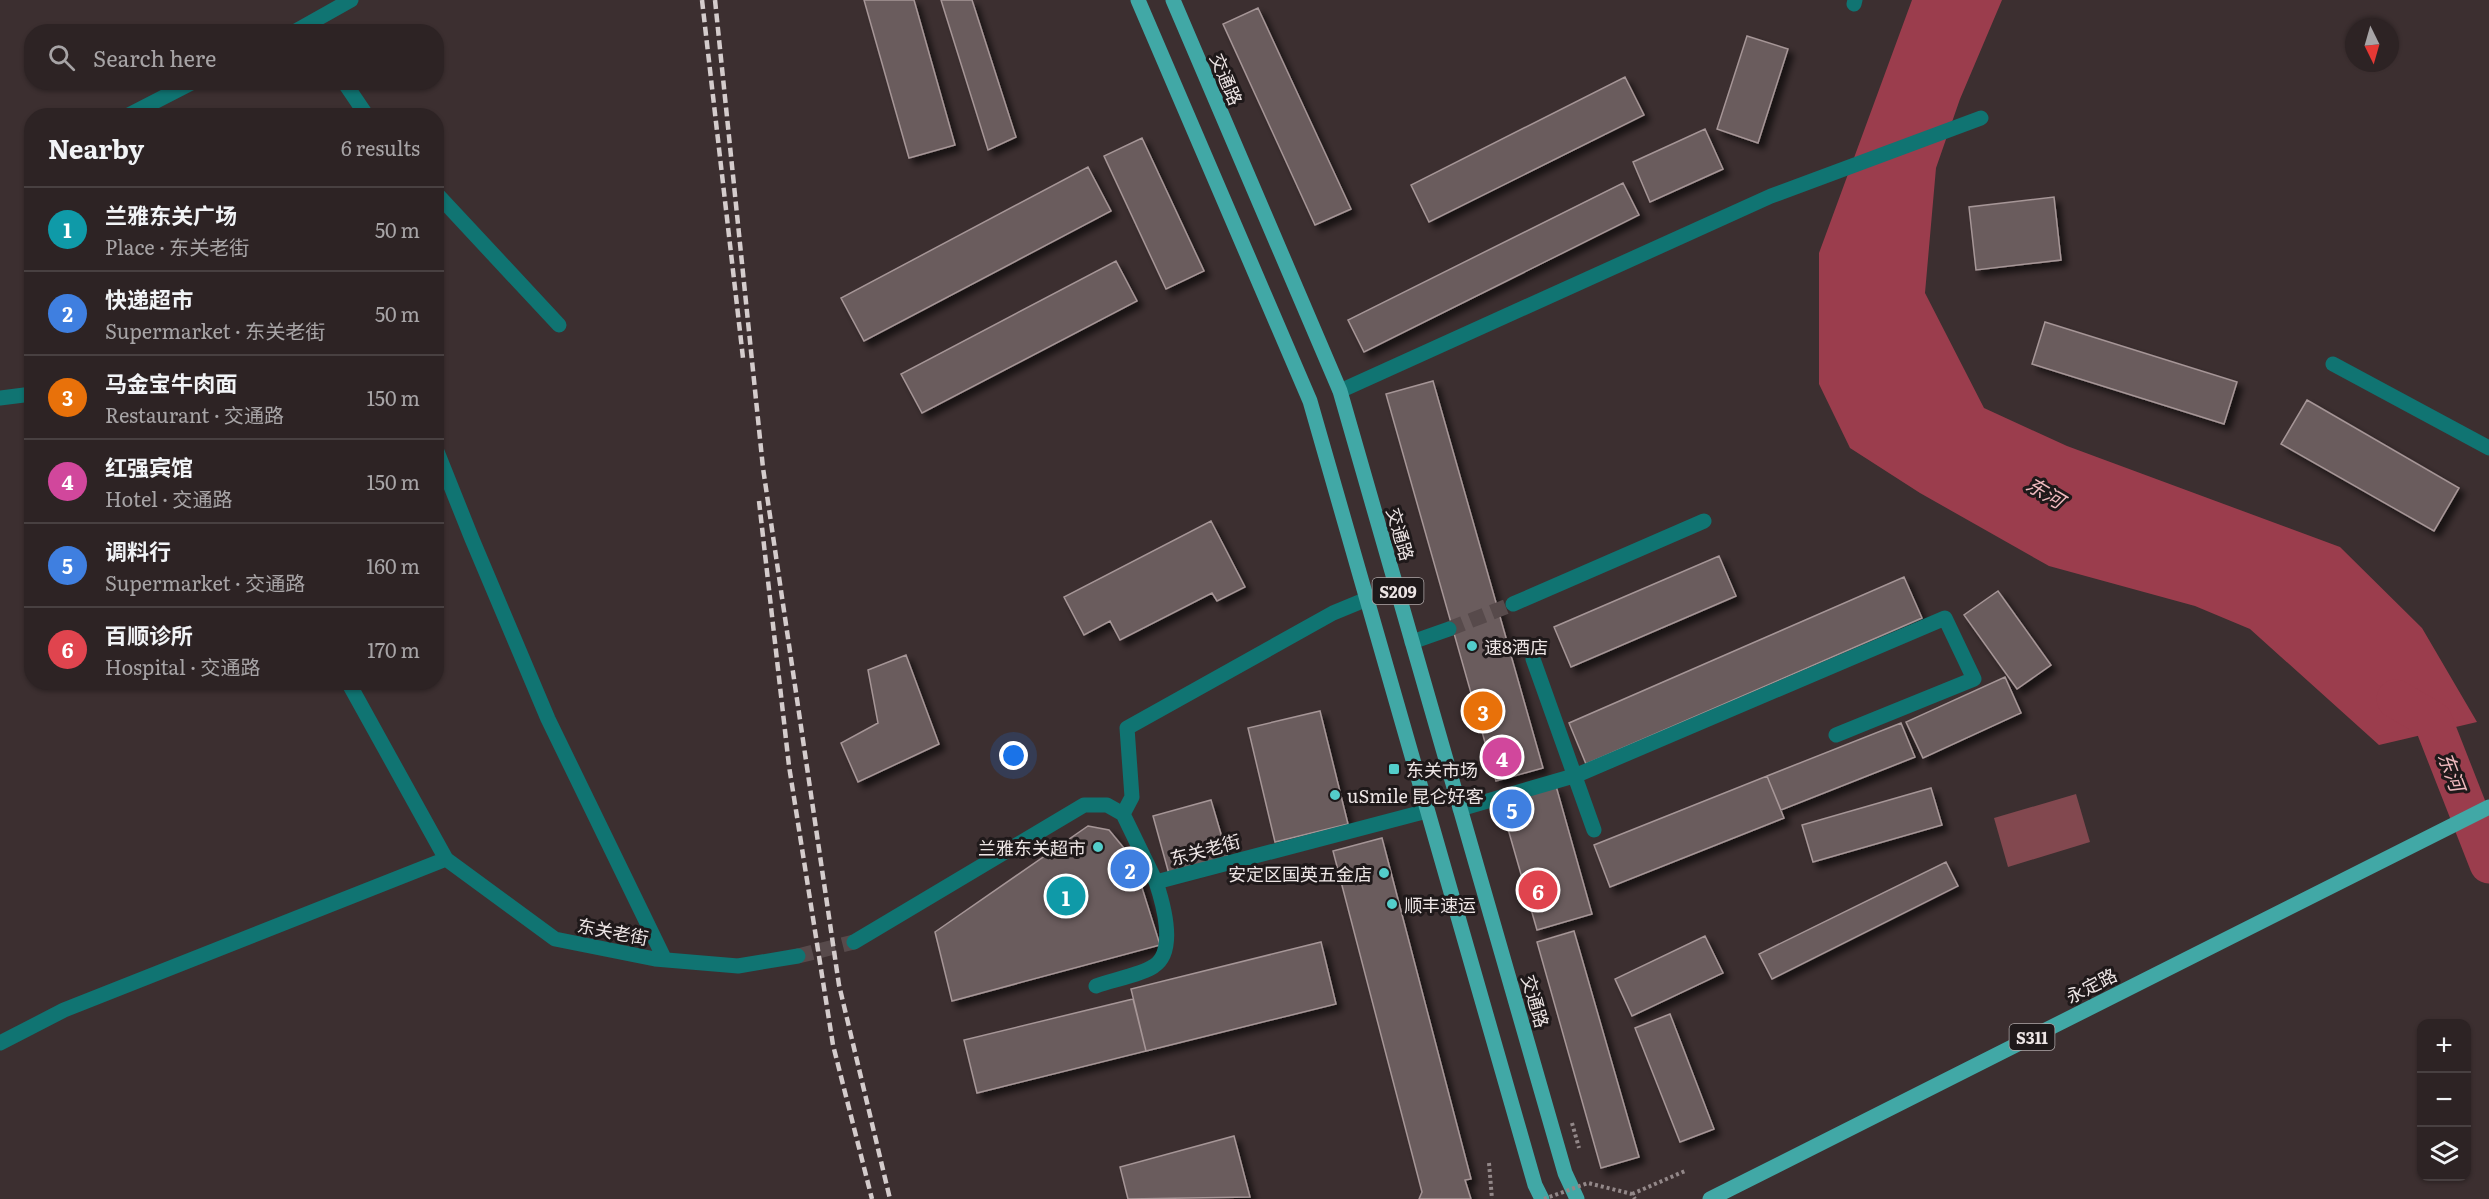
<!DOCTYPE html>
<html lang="en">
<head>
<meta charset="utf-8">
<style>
	:root { --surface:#2d2324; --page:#392f31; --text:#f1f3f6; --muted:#a7a4a6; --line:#484041; --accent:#0b8043 }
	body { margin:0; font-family:Literata,"Noto Sans SC",serif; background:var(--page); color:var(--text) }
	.controls { position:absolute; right:18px; bottom:18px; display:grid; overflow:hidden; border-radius:12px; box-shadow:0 2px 4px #0004 }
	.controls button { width:54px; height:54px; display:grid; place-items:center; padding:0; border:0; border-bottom:2px solid var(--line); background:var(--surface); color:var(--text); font:30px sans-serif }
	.compass { position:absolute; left:2345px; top:18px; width:54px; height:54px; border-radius:50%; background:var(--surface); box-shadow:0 2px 4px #0004; rotate:175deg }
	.you { position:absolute; left:1014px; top:756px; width:21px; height:21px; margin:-15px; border:4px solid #fff; border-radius:50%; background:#1a73e8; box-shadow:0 0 0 9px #1a73e833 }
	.badge { display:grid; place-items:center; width:39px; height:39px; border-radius:50%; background:var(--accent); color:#fff; font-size:20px; font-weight:700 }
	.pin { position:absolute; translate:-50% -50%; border:3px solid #fff; box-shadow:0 2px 6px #0006 }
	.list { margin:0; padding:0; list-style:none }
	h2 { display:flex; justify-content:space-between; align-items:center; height:78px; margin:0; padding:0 24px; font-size:26px }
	h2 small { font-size:20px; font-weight:400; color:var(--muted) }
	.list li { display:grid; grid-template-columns:39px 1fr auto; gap:18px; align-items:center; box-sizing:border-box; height:84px; padding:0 24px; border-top:2px solid var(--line) }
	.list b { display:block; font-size:22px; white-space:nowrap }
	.list p { margin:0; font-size:20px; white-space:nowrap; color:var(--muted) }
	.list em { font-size:20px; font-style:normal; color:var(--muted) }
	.icon { flex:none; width:33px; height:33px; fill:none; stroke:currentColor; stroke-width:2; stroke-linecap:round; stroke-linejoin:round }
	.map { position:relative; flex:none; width:2489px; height:1199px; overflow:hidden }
	.search { position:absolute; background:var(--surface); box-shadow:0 2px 4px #0004; left:24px; top:24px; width:420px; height:66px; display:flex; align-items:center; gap:15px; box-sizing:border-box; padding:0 21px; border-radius:24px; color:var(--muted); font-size:22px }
	.panel { position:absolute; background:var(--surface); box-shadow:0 2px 4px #0004; left:24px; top:108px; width:420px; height:582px; border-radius:24px }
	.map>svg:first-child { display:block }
	.green { fill:#82484f }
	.water { fill:#9b3d4d }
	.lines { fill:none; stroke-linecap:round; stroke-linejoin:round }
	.river { stroke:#9b3d4d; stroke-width:39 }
	.building { fill:#6a5c5d; stroke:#a69697; stroke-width:1.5; filter:url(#shadow) }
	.minor-tunnel { stroke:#574a4b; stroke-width:15; stroke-dasharray:15 8; stroke-linecap:butt }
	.path { stroke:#938889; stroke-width:4; stroke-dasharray:3 3; stroke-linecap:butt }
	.minor { stroke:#107472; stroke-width:15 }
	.major { stroke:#41a8a6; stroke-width:15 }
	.rail { stroke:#d4cccc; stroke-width:4.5; stroke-dasharray:9 4.5; stroke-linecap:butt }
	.path-bridge { stroke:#938889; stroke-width:4; stroke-dasharray:3 3; stroke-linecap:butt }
	.poi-dot { fill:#53cdca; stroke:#1f191a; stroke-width:2 }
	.labels { text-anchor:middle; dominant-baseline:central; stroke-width:6; stroke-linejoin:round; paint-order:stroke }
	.shield { fill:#1f191a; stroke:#afa8a8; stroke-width:1.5 }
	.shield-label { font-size:16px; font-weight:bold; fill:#ede5e5 }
	.street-label { font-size:18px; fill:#ede5e5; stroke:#1f191a }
	.poi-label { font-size:18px; fill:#ede5e5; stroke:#1f191a; text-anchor:start }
	.water-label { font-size:20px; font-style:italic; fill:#f0babf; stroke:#1f191a }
</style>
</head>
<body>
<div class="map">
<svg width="2489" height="1199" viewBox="0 0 2489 1199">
	<defs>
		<filter id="shadow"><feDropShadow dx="5.5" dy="5.5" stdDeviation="3" flood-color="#0009"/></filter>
	</defs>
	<rect width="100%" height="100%" fill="#3c2f30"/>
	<path class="green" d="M2076,794L2090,842L2008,867L1994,818Z"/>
	<path class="water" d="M1912,0H2002L1960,99L1936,168L1925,293L1984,408L2067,446L2340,547L2422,628L2477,722L2379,745L2250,629L2195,606L2049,566L1920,493L1850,448L1819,384V253Z"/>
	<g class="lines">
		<path class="river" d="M2396,699L2433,721L2489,864"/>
	</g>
	<path class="building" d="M864,0H914L955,145L909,158Z
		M941,0H972L1016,137L988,150Z
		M1258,8L1351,209L1315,225L1223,24Z
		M1747,36L1788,49L1758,143L1717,129Z
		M1625,77L1644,115L1429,222L1411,185Z
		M1705,129L1723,169L1650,202L1633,162Z
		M1142,138L1204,271L1166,289L1104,156Z
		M1088,167L1111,211L864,341L841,298Z
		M1623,183L1639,215L1364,352L1348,320Z
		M2054,197L2061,260L1976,270L1969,207Z
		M1116,261L1137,301L922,413L901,374Z
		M2045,322L2237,382L2224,424L2032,364Z
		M1433,381L1543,768L1496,781L1386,394Z
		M2307,400L2459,488L2434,531L2281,444Z
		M1211,521L1245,587L1217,601L1212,593L1120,640L1110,621L1084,635L1064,597Z
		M1719,556L1736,596L1571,667L1554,627Z
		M1904,577L1922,618L1586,764L1569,723Z
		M1998,591L2051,665L2017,689L1964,615Z
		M906,655L939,744L858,782L841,743L878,723L868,670Z
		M2005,677L2021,713L1923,758L1906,722Z
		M1320,711L1348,824L1275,842L1248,728Z
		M1901,723L1915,757L1781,810L1767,776Z
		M1767,776L1784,818L1610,887L1594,845Z
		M1556,786L1592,914L1537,930L1500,801Z
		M1931,788L1942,825L1813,862L1802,825Z
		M1211,800L1228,858L1169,874L1153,816Z
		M1088,826L1109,830L1133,859L1160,945L952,1001L935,932Z
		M1382,838L1471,1179L1465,1180L1471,1199H1419L1422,1192L1333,851Z
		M1946,862L1958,886L1772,979L1759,954Z
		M1574,931L1639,1157L1601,1168L1537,942Z
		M1705,936L1723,973L1632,1016L1615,979Z
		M1321,942L1336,1004L1146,1051L1131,989Z
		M1133,999L1146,1051L977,1093L964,1040Z
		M1670,1014L1714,1129L1680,1142L1635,1028Z
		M1234,1136L1250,1197L1128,1199L1120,1167Z"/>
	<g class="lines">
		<path class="minor-tunnel" d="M1449,629L1513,604
			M798,956L854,942"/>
		<path class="path" d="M1572,1123L1579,1148
			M1489,1163L1492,1199
			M1632,1194L1685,1171"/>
		<path class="minor" d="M1854,4L1855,0
			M294,32L351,0
			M344,82L367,116
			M127,116L193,82
			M436,193L559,325
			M2333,364L2489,448
			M1340,391L1771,196L1981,118
			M0,398L32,394
			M436,449L472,539L548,719L665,960
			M1513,604L1704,521
			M1412,642L1449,629
			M1533,659L1594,830
			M348,682L446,859L555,939L655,959L738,966L798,956
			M1460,809L1577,775L1945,618L1974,679L1836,735
			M1123,814L1132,797L1127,728L1333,613L1367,599
			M854,942L1084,805H1107L1123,814L1156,882L1427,811
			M1096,986C1112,980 1141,975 1154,966C1177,951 1163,903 1156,882
			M0,1043L64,1010L446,859"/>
		<path class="major" d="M1138,0L1310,401L1535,1185L1542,1199
			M1173,0L1340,391L1565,1173L1577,1199
			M1710,1199L2489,807"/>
		<path class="rail" d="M702,0L743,358
			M715,0L763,468L839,985L890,1199
			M759,501L789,766L833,1045L872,1199"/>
		<path class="path-bridge" d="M1544,1199L1588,1183L1632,1194L1635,1199"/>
	</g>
	<g class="poi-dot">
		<circle cx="1472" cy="646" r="6"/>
		<rect x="1388" y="763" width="12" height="12" rx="3"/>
		<circle cx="1335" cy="795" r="6"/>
		<circle cx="1098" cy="847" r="6"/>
		<circle cx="1384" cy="873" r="6"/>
		<circle cx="1392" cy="904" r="6"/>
	</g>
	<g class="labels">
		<g class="shield">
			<rect x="1372.5" y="578" width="51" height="26" rx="4.5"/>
			<rect x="2009.5" y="1024" width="45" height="26" rx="4.5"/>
		</g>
		<g class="shield-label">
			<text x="1398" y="591">S209</text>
			<text x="2032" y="1037">S311</text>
		</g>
		<g class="street-label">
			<text transform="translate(1227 79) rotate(67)">交通路</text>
			<text transform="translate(1401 534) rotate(74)">交通路</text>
			<text transform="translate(1205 849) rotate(-15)">东关老街</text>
			<text transform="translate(613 931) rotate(11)">东关老街</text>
			<text transform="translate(2091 985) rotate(-27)">永定路</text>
			<text transform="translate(1536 1001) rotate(74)">交通路</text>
		</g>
		<g class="poi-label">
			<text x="1484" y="646">速8酒店</text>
			<text x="1406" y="769">东关市场</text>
			<text x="1347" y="795">uSmile 昆仑好客</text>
			<text x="1086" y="847" text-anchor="end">兰雅东关超市</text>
			<text x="1372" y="873" text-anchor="end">安定区国英五金店</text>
			<text x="1404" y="904">顺丰速运</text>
		</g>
		<g class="water-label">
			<text transform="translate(2046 491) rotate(31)">东河</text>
			<text transform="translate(2453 771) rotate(69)">东河</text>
		</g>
	</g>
</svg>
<div class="controls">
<button>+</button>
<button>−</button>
<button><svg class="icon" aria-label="layers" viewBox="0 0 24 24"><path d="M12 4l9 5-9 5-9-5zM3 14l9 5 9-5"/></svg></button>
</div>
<svg class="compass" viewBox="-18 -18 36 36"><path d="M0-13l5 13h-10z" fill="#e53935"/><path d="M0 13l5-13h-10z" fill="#a7a4a6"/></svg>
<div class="you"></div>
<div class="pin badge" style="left:1066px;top:896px;background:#0f9aa8">1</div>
<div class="pin badge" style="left:1130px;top:869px;background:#3f7fe0">2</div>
<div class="pin badge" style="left:1483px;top:711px;background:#e8710a">3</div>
<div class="pin badge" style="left:1502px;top:757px;background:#d1479c">4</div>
<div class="pin badge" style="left:1512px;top:809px;background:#3f7fe0">5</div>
<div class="pin badge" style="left:1538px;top:890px;background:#e0444e">6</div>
<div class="search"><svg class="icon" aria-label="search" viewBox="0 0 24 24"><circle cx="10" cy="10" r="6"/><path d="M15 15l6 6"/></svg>Search here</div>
<section class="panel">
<h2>Nearby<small>6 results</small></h2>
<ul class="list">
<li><span class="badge" style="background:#0f9aa8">1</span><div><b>兰雅东关广场</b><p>Place · 东关老街</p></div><em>50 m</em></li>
<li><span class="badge" style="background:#3f7fe0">2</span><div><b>快递超市</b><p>Supermarket · 东关老街</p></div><em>50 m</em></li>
<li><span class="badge" style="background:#e8710a">3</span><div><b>马金宝牛肉面</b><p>Restaurant · 交通路</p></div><em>150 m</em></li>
<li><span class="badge" style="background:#d1479c">4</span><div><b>红强宾馆</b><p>Hotel · 交通路</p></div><em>150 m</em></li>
<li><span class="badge" style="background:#3f7fe0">5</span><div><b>调料行</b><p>Supermarket · 交通路</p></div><em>160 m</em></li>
<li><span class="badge" style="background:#e0444e">6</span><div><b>百顺诊所</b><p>Hospital · 交通路</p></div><em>170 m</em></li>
</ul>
</section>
</div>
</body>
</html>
